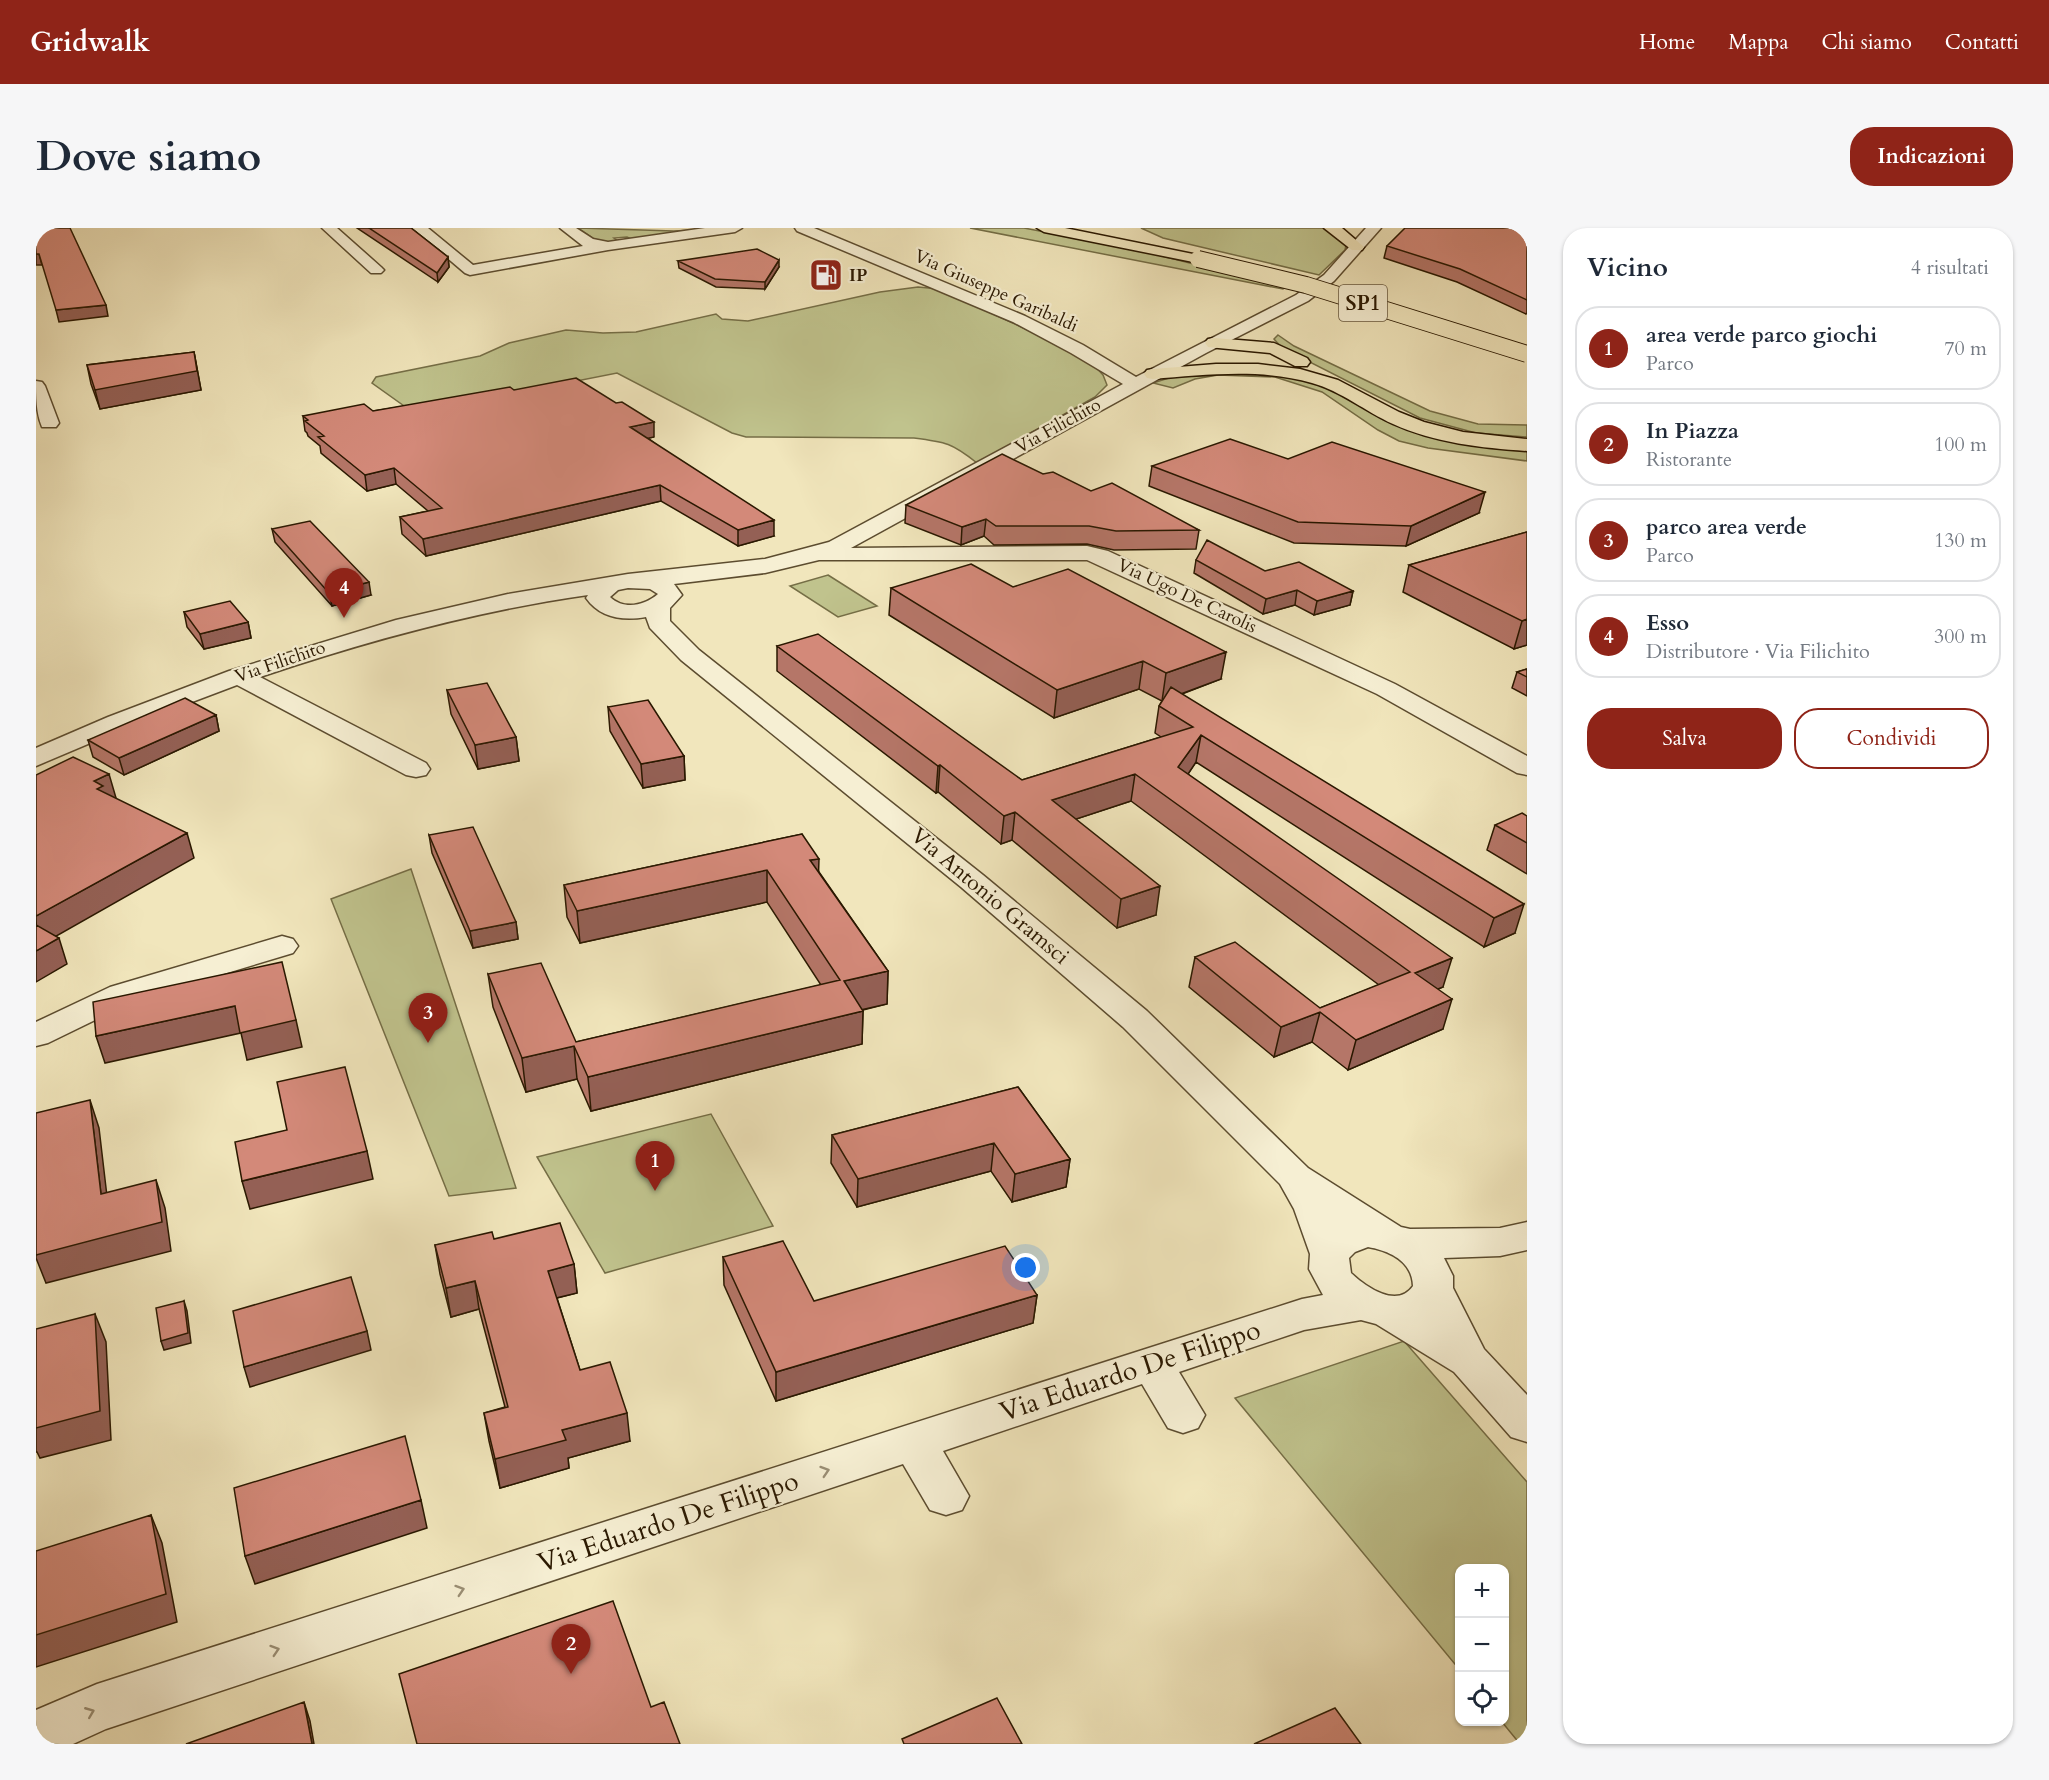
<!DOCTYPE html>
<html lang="it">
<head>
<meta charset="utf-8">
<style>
	:root { --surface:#fff; --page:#f6f6f7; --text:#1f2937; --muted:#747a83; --line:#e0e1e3; --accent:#8f2418 }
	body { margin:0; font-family:Cardo,serif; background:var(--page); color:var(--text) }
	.controls { position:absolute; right:18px; bottom:18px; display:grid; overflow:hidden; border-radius:12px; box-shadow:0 2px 4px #0004 }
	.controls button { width:54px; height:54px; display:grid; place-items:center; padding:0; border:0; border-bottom:2px solid var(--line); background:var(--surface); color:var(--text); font:30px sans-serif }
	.you { position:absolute; left:990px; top:1040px; width:21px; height:21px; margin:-15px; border:4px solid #fff; border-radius:50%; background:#1a73e8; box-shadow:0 0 0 9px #1a73e833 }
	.badge { display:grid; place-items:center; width:39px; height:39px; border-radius:50%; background:var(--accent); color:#fff; font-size:20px; font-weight:700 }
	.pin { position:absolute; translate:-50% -50px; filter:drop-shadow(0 2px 3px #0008) }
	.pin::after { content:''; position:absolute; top:32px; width:21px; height:18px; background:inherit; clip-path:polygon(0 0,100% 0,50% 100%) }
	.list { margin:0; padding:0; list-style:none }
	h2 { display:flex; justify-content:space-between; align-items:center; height:78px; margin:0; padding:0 24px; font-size:26px }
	h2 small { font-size:20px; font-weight:400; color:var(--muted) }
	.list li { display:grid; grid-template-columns:39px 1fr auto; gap:18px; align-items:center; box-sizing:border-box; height:84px; margin:0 12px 12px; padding:0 12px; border:2px solid var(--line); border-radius:24px }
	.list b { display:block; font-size:22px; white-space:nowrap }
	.list p { margin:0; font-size:20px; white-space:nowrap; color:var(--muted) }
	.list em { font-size:20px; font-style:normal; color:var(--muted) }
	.actions { display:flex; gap:12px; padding:18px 24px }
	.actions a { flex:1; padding:14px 0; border:2px solid var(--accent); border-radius:24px; text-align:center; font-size:21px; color:var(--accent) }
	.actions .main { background:var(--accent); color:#fff }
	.icon { flex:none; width:33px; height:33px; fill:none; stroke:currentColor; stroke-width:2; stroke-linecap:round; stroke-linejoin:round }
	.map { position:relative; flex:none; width:1491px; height:1516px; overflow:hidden; border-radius:24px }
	header { display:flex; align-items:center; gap:36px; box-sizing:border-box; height:84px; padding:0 30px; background:var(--accent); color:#fff }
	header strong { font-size:28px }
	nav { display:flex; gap:33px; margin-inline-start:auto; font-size:21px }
	.intro { display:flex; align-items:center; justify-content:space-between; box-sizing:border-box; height:144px; padding:0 36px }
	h1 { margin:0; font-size:42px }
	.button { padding:15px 27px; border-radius:24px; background:var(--accent); color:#fff; font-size:21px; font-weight:700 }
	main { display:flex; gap:36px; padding:0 36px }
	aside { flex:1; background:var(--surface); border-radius:24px; box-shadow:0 2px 4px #0004 }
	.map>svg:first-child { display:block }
	.green { fill:#c0c38d; stroke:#756e46; stroke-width:1.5 }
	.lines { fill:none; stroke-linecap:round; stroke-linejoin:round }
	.minor-casing { stroke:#5c4c2f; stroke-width:3 }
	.highway-casing { stroke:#2a1800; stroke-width:3 }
	.minor { fill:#f6efd3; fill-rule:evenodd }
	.highway { fill:#f1e6bc; fill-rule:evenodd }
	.highway-bridge-casing { stroke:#2a1800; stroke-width:18; stroke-linecap:butt }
	.highway-bridge { stroke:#f1e6bc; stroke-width:16 }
	.wall { fill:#b57668; stroke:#2a1800; stroke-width:1.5 }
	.shaded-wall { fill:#946055; stroke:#2a1800; stroke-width:1.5 }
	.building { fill:#d38979; stroke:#2a1800; stroke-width:1.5 }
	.oneway { stroke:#9a8e74 }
	.labels { text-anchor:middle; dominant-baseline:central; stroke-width:4.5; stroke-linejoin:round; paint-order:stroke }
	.far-poi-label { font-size:18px; font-weight:bold; fill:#2a1800; stroke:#f6efd3; text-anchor:start }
	.far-street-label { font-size:18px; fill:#2a1800; stroke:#f6efd3 }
	.shield { fill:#f6efd3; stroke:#67583f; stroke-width:1.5 }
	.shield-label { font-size:21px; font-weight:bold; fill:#2a1800 }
	.street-label { font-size:22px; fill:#2a1800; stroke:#f6efd3 }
	.near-street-label { font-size:27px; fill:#2a1800; stroke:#f6efd3 }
</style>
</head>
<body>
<header>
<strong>Gridwalk</strong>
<nav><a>Home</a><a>Mappa</a><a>Chi siamo</a><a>Contatti</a></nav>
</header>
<div class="intro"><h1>Dove siamo</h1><a class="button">Indicazioni</a></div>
<main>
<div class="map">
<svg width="1491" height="1516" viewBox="0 0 1491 1516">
	<rect width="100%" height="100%" fill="#f1e6bc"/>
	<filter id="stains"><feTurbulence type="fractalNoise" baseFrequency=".00333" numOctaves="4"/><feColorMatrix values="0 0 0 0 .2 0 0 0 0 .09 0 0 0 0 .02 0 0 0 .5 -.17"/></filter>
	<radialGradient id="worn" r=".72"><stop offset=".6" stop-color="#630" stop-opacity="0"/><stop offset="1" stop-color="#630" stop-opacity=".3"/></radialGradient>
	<path class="green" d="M542,0L638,3L696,0L602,14L591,9L578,10L586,16L560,12Z
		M934,0H988L1098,21L1249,59L1247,61L1221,56Z
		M1105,0H1290L1310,17L1309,22L1283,47L1127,10Z
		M882,59L903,61L992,102L1057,136L1067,147L1071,157L1059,169L941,235C916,215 910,214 878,210L710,209L696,205L581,145L378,185L336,155L340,149L444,128L473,115L530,102L567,105L600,104L680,86L686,91L712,93L844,64Z
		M1242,107L1258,118L1394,183L1442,196L1491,197V209L1440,205L1384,190L1246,120L1238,111Z
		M1217,143L1282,155L1359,193L1491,220V233L1392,220L1363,213L1342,202L1286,164L1239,149L1182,147L1159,151L1137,160L1117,155L1142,147Z
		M792,347L841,378L802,389L754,358Z
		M375,641L480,960L413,968L295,671Z
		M675,886L737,998L569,1045L501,929Z
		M1368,1113L1491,1254V1516H1484L1466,1494H1468V1340H1424L1423,1441L1199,1170Z"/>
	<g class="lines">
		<g class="minor-casing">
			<path id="minor" d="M286,0H301L345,39L348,42L345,45H335Z
				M376,0H392L437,37L547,18L524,0H540L557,11L572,14L669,0H706L699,4L572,22L434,47L429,45Z
				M759,0H778L989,88L1047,117L1100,149L1260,67L1288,47L1330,0H1345L1298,53L1272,73L1170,125L815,320L1051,318L1072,323L1359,456L1491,528V547L1481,545L1341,466L1051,332H783L729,345L638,356L646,367L634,380V393L663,422L947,647L1111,783L1272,940L1365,999L1374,1001L1464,1000L1491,994V1022L1464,1028L1408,1030L1417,1048V1060L1448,1121L1491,1167V1214L1475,1209L1418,1144L1340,1096L1325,1092L1268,1102L1143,1144L1169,1187L1162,1200L1147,1205L1132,1200L1106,1156L907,1223L933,1268L926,1282L910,1287L894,1282L867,1236L70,1501L37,1516H0V1482L61,1456L1266,1071L1287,1067L1273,1041L1274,1026L1258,981L1244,956L1087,799L925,659L645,432L614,400L610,389C587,393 564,390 550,370L552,367C439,383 331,413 224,449L390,535L394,541L390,547L380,549L370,547L201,457L111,491L0,538V520L72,489L193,443L360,392L472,366L592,346L729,331L793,314L1087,156L1035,125L977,94L761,3ZM592,360L614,361L622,366C608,378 588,382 574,369L582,362ZM1332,1019C1354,1023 1376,1033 1377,1058C1361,1081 1330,1059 1315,1045L1313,1030L1319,1024Z
				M0,153L6,154L9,158L23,195L20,199H6C0,185 0,168 0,153Z
				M246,708L257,711L262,718L257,725L98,773L12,815L0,818V794L74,759Z"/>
		</g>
		<g class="highway-casing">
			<path id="highway" d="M1001,0H1029L1162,27L1169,31L1162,35L1008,4Z
				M1288,0H1306L1328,19L1326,22H1316Z
				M1178,110L1238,115L1271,130L1274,134L1271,138H1259L1234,125L1172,119L1169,115L1172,111Z
				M1180,136H1222L1264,141L1302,152L1363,184L1388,194L1427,204L1491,211V223C1446,220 1399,215 1357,196C1330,184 1305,163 1276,155C1224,140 1169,147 1117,151L1111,150L1108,146L1111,142L1117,141Z"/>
		</g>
		<use href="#minor" class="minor"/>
		<use href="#highway" class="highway"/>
		<g class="highway-bridge-casing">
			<path id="highway-bridge" d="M1162,31L1270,57L1491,126"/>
		</g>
		<use href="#highway-bridge" class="highway-bridge"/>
	</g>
	<path class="wall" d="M321,0H375L412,29L413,39L402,54Z
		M1491,0V85L1490,86L1421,54L1348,30L1351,18Z
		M642,33L743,39L729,61L680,59L643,40Z
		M158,124L165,162L64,181L55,156L51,137Z
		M478,162L618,209L612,210L738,308L702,318L625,273L390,328L366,306L364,289L392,283L360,256L331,263L285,225L284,218L272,208L271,205L269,203L267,188L337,183Z
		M1252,231L1443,285L1370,318L1258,315L1113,258L1116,238Z
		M1007,246L1163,302L1160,321L1078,322L1051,316L958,317L948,308L925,317L869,295L870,277Z
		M236,301L335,367L296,378L239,314Z
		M1491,304V417L1478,421L1367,364L1373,337Z
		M1160,332L1229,343L1317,363L1314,377L1278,387L1259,377L1227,386L1158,345Z
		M977,359L1185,451L1146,466L1479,705L1448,719L1160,534L1152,546L1407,759L1402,761L1407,801L1312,842L1276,814L1238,829L1153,759L1159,729L1284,780L1343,757L1095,573L1040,591L1120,687L1081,700L976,612L965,616L902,564L900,565L741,443V418L986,552L1125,509L1119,505L1123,478L1126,473L1103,461L1018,490L853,387L855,360Z
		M148,384L212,394L215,410L168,421L151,399Z
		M1491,441V468L1476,460L1481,444Z
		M411,462L480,509L483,533L442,541L415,486Z
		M572,479L648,528L649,552L607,560L574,503Z
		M180,487L183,503L88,547L57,529L52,512Z
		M1491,588V646L1451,622L1459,597Z
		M766,606L783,644L852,743L851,776L827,782L826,816L555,883L541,851L490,864L457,779L452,746L540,814L785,757L731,674L544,715L531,689L528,657Z
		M393,607L480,694L482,711L437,720L396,625Z
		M982,859L1034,931L1030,959L976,974L955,943L821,979L795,935L796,907Z
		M458,1011L538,1036L541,1065L521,1070L544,1142L594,1213L532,1230L533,1240L464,1260L453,1213L448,1185L469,1179L443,1081L415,1089L404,1046L399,1017Z
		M687,1029L778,1073L1001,1067L997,1095L740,1173L688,1057Z"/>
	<path class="shaded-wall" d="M0,26H3L6,37H0Z
		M412,29L413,39L402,54L401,45Z
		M743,32V39L729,61V54Z
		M70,77L72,88L23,94L20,82Z
		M158,124L165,162L64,181L59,162Z
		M618,194V209L595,214L594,199Z
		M358,240L360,256L331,263L329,247Z
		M624,257L625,273L390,328L387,311Z
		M1449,264L1443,285L1370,318L1375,298Z
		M950,291L948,308L925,317L926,299Z
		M738,292V308L702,318V302Z
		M333,354L335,367L296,378L293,365Z
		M1261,362L1259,377L1227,386L1230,371Z
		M1317,363L1314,377L1278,387L1281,373Z
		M1491,391V417L1478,421L1486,393Z
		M212,394L215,410L168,421L164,406Z
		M1190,424L1185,451L1126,473L1130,445Z
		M1107,433L1103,461L1018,490L1021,462Z
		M180,487L183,503L88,547L83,530Z
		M1165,507L1160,534L1138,567L1142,539Z
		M480,509L483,533L442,541L439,517Z
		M648,528L649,552L607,560L605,536Z
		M904,537L902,564L900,565L902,538Z
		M73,546L80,570L66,578L58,553Z
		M1099,546L1095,573L1013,600L1016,572Z
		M979,584L976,612L965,616L968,588Z
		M151,605L158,630L1,719L0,688Z
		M783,631L782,662L774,632Z
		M731,642V674L544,715L541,683Z
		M1124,658L1120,687L1081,700L1085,671Z
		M1488,676L1479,705L1448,719L1458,690Z
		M480,694L482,711L437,720L434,703Z
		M23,710L31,736L0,754V723Z
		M1416,730L1407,759L1370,774L1379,745Z
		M852,743L851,776L807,786L808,753Z
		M1416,771L1407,801L1312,842L1320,812Z
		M199,778L260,792L266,819L211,832L205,805L69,835L60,808Z
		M827,783L826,816L555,883L552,849Z
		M1284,784L1276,814L1238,829L1245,799Z
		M538,818L541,851L490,864L486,830Z
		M54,872L63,900L74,994L65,966Z
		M958,915L955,943L821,979L822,951Z
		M331,923L337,951L214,981L206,953Z
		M1034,931L1030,959L976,974L979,946Z
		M120,952L129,980L135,1023L10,1055L0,1030V1027Z
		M538,1036L541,1065L516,1071L512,1043Z
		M439,1053L443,1081L415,1089L410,1060Z
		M1001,1067L997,1095L740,1173V1144Z
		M148,1073L151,1083L155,1115L128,1122L125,1113Z
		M59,1086L70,1114L75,1212L4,1230L1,1224H0V1200Z
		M331,1103L335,1122L214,1159L208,1139Z
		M591,1185L594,1213L532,1230L533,1240L464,1260L459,1231L526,1202Z
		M385,1272L391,1300L219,1356L209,1328Z
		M115,1287L126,1315L141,1394L0,1439V1407Z
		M268,1474L274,1493L278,1516H276Z"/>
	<path class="building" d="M0,0H34L70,77L20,82L3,26H0Z
		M333,0H375L412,29L401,45Z
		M1369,0H1491V72L1424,41L1351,18Z
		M721,21L743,32L729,54L679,51L642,33Z
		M158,124L161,143L59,162L51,137Z
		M540,150L580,175L586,174L618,194L594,199L738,292L702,302L624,257L387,311L364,289L406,280L358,240L329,247L282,209L288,208L269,193L272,192L267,188L328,176L337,183L474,159L478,162Z
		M1194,211L1252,231L1296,214L1449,264L1375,298L1262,294L1116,238Z
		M966,226L1007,246L1017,244L1055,263L1076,255L1163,302L1080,303L1053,298H960L950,291L926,299L870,277Z
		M274,293L333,354L293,365L236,301Z
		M1491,304V391L1486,393L1373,337Z
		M1171,312L1229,343L1263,334L1317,363L1281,373L1261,362L1230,371L1160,332Z
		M935,336L977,359L1032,341L1190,424L1130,445L1107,433L1021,462L855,360Z
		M194,373L212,394L164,406L148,384Z
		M782,406L986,552L1157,499L1123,478L1135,459L1488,676L1458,690L1165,507L1142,539L1416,730L1379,745L1416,771L1320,812L1284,784L1245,799L1159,729L1199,714L1284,780L1374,744L1099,546L1016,572L1124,658L1085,671L979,584L968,588L904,537L902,538L741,418Z
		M1491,441V449L1481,444Z
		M451,455L480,509L439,517L411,462Z
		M149,470L180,487L83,530L52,512Z
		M612,472L648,528L605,536L572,479Z
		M37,529L73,546L58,553L67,558L61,561L151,605L0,688V547Z
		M1486,585L1491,588V615L1459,597Z
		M437,599L480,694L434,703L393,607Z
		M766,606L783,631L774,632L852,743L808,753L827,783L552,849L538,818L486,830L452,746L505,735L540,814L804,752L731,642L541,683L528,657Z
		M0,697L23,710L0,723Z
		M246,734L260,792L204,805L199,778L60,808L57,774Z
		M309,839L331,923L206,953L199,914L251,902L241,854Z
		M982,859L1034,931L979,946L958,915L822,951L796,907Z
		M54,872L65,966L120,952L126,994L0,1027V885Z
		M524,995L538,1036L512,1043L544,1142L574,1134L591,1185L526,1202L530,1212L459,1231L448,1185L472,1179L439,1053L410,1060L399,1017L456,1004L458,1011Z
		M747,1013L778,1073L969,1018L1001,1067L740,1144L687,1029Z
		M315,1049L331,1103L208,1139L197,1083Z
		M148,1073L152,1105L125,1113L120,1080Z
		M59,1086L64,1183L0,1200V1101Z
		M369,1208L385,1272L209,1328L198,1260Z
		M115,1287L130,1366L0,1407V1323Z
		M577,1373L615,1479L628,1474L644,1516H381L363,1446Z
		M961,1470L986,1516H868L866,1511Z
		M268,1474L276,1516H150Z
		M1299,1480L1325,1516H1218Z"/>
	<defs><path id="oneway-chevron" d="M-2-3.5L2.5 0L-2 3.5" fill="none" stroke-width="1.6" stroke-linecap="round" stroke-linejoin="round" transform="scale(1.5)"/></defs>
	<g class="oneway">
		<use href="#oneway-chevron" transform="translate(789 1243) rotate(-18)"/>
		<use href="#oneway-chevron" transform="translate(424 1362) rotate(-18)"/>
		<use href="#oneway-chevron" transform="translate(239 1422) rotate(-18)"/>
		<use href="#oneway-chevron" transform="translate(54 1484) rotate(-22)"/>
	</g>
	<defs>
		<g id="fuel-square" transform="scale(1.725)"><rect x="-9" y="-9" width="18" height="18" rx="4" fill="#8f2418" stroke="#f6efd3"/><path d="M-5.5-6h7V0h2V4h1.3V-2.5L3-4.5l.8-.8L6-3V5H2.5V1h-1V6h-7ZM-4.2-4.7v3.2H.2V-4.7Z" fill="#fff"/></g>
	</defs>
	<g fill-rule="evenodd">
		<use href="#fuel-square" x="790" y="47"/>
	</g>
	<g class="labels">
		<g class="far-poi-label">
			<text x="813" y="47">IP</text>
		</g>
		<g class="far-street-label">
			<text transform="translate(960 63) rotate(24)">Via Giuseppe Garibaldi</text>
			<text transform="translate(1022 198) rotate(-29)">Via Filichito</text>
			<text transform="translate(1151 368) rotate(25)">Via Ugo De Carolis</text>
			<text transform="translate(244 434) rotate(-19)">Via Filichito</text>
		</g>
		<rect class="shield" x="1303" y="57" width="48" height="36" rx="4.5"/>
		<g class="shield-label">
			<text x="1327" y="75">SP1</text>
		</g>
		<g class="street-label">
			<text transform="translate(954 668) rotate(40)">Via Antonio Gramsci</text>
		</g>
		<g class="near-street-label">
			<text transform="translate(1094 1143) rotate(-18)">Via Eduardo De Filippo</text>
			<text transform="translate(632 1294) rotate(-18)">Via Eduardo De Filippo</text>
		</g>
	</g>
	<rect width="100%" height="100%" filter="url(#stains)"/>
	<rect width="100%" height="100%" fill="url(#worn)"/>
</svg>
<div class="controls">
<button>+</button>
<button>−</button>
<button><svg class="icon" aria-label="locate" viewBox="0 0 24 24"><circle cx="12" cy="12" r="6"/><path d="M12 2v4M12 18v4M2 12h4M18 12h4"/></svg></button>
</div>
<div class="you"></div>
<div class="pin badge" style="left:619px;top:963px">1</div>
<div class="pin badge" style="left:535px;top:1446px">2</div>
<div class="pin badge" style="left:392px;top:815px">3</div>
<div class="pin badge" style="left:308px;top:390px">4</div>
</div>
<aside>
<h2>Vicino<small>4 risultati</small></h2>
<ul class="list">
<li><span class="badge">1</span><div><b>area verde parco giochi</b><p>Parco</p></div><em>70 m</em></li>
<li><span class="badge">2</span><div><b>In Piazza</b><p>Ristorante</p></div><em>100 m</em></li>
<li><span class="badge">3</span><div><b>parco area verde</b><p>Parco</p></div><em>130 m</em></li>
<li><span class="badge">4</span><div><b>Esso</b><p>Distributore · Via Filichito</p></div><em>300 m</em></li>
</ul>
<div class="actions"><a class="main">Salva</a><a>Condividi</a></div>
</aside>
</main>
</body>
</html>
